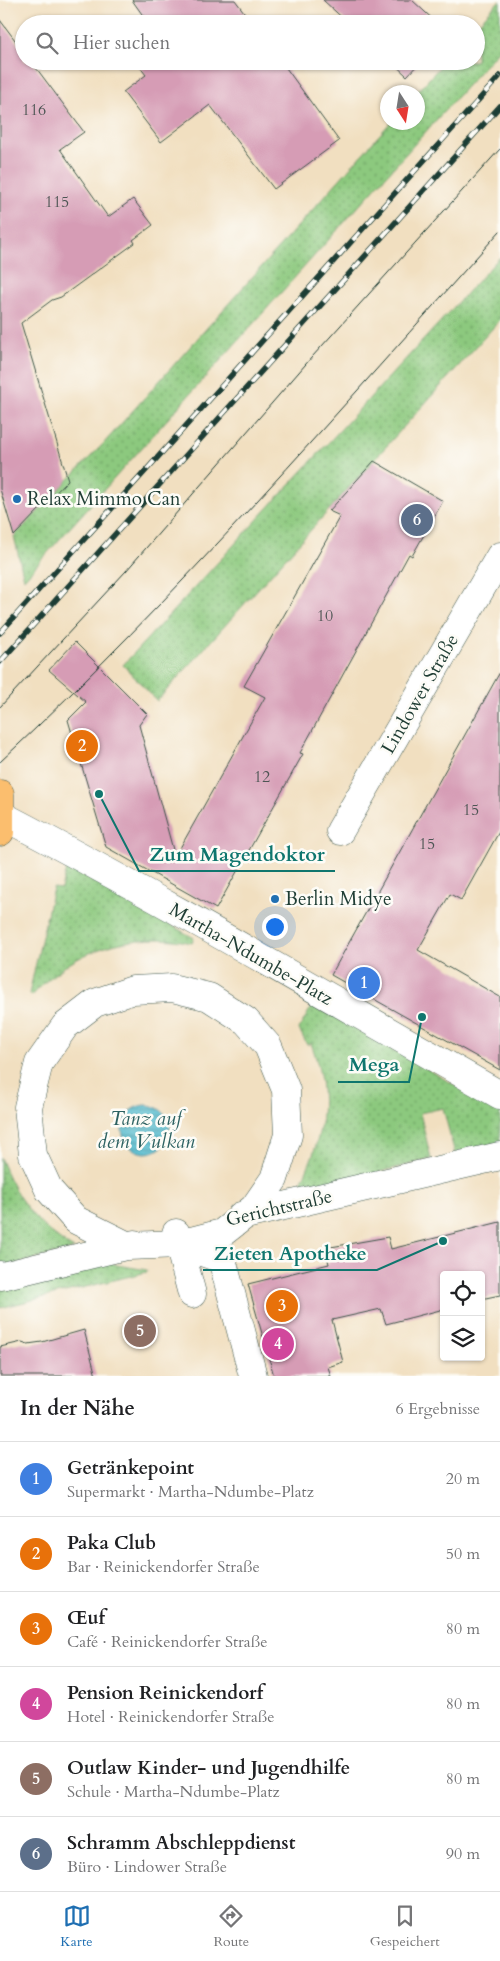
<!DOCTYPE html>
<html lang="de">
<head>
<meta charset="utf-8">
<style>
	:root { --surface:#fff; --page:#f6f6f6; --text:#202124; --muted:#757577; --line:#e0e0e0; --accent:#1f6fb2 }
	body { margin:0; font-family:Cardo,serif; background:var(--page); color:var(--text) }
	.controls { position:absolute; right:15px; bottom:15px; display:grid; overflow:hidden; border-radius:5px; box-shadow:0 1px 4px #0004 }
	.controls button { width:45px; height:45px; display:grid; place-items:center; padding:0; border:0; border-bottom:1px solid var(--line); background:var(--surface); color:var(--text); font:25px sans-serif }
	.compass { position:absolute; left:380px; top:85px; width:45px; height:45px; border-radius:50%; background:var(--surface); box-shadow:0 1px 4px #0004; rotate:168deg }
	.you { position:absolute; left:274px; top:926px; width:18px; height:18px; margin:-12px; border:4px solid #fff; border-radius:50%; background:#1a73e8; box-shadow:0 0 0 8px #1a73e833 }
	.badge { display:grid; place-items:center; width:32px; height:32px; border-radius:50%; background:var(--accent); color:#fff; font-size:16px; font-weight:700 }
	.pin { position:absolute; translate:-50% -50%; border:2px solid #fff; box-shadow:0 1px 5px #0006 }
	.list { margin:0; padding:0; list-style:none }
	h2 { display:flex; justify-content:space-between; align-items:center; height:65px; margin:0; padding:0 20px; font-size:21px }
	h2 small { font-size:16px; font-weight:400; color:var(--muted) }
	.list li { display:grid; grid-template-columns:32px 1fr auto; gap:15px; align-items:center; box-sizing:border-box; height:75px; padding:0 20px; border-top:1px solid var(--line) }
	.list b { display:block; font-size:19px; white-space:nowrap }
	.list p { margin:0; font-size:16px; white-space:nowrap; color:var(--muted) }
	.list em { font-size:16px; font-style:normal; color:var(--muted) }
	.icon { flex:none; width:28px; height:28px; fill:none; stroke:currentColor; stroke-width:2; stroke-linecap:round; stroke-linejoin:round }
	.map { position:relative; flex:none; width:500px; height:1376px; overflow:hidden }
	.search { position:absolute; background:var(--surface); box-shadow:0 1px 4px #0004; left:15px; right:15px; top:15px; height:55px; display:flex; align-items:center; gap:12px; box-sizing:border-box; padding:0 18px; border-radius:28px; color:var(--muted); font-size:19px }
	.sheet { height:515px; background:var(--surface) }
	nav { display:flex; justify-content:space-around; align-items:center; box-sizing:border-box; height:70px; border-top:1px solid var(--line); background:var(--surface); font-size:14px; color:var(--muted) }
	nav a { display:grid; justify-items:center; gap:2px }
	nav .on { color:var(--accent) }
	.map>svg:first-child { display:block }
	.grass { fill:url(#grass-dots); stroke:#568359 }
	.water { fill:url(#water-rules); stroke:#367a80 }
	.building { fill:#d69cb5 }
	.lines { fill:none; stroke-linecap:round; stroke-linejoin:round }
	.minor-casing { stroke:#3e5549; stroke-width:29 }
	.major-casing { stroke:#3e5549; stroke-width:29 }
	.minor { stroke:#fff; stroke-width:28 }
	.major { stroke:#fbbe6e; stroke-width:28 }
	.tram { stroke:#1f3d34; stroke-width:1 }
	.rail-casing { stroke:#1f3d34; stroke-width:5.5 }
	.rail { stroke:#fdfcf7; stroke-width:4; stroke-dasharray:11; stroke-linecap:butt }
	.poi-dot { fill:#1f6fb2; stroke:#fdfcf7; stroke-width:2 }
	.labels { text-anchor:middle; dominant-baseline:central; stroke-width:5; stroke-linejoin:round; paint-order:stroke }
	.number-label { font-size:16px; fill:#4d5554 }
	.poi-label { font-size:19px; fill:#1f3d34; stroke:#fdfcf7; text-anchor:start }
	.street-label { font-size:19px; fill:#1f3d34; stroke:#fdfcf7 }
	.water-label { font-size:20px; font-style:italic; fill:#2d6262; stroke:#fdfcf7 }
	.leader { fill:none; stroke:#0f766e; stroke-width:2 }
	.callout-dot { fill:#0f766e; stroke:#fdfcf7; stroke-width:2 }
	.callout-label { font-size:20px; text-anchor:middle; font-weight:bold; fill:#0f766e; stroke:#fdfcf7; stroke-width:5; stroke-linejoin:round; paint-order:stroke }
</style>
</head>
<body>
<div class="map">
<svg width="500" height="1376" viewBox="0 0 500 1376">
	<defs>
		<pattern id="grass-dots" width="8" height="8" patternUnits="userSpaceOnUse" patternTransform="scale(1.25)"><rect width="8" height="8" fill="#8cc97e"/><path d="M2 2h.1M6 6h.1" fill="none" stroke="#72a468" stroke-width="1.8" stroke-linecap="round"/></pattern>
		<pattern id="water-rules" width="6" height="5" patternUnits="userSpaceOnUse" patternTransform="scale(1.25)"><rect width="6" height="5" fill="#4eb8cc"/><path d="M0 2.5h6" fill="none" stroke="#4097a6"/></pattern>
	</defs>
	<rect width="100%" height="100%" fill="#fdfcf7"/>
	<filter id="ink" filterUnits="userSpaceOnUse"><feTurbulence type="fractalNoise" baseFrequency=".02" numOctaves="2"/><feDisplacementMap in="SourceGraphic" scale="10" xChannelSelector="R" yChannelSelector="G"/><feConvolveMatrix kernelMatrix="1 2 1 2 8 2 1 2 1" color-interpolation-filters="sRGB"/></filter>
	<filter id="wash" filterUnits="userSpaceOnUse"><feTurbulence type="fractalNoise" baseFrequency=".0096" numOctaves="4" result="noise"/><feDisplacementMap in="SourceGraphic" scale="20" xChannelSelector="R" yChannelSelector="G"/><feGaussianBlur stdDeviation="1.12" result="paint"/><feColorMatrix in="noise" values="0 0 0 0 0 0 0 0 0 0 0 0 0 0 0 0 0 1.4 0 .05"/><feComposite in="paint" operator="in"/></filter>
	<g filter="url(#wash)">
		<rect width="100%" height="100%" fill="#f1dfc0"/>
		<path class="grass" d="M500,0V49L24,579L14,536L104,443L390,123L418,122L417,92L445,61H476V26Z
			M500,257V320L157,701L123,665Z
			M67,866L194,938L192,943C134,930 70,950 32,996L29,994L53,888L61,889Z
			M313,1004L500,1111V1143L455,1154L443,1108L420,1113L431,1159L296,1193C323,1140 332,1100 311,1043L307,1045L299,1029Z
			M0,1157C14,1196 38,1228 74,1249L2,1267L0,1262Z
			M102,1259L117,1265L147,1270V1272L0,1308V1285Z"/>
		<path class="water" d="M122 1129a24 24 0 1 1 48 0a24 24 0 1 1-48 0Z"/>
		<g id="blocks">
			<path class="building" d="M132,0H235L253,24H149Z
				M323,0H412L438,24H349Z
				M0,20L24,52V61H31L84,132L60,149L108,217L133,199L153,225L133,240L135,243L61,297L52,300L21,323L68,480L14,536L0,489Z
				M137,61H281L339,141L274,189L210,105L161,142L123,92L146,75L136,62Z
				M391,61H421L407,76Z
				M374,461L443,501L412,556L409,554L300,753L303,754L216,909L106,847L68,720L86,702L49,670L75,642L147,714L139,725L175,857L265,697L244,686L340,516L329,511Z
				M500,672V830L461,900L450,894L418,950L500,997V1070L331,975Z
				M500,1222V1295L481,1299V1275H444V1309L386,1324L381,1309L332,1320L343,1362L328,1367L331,1376H274L248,1284L329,1264L325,1248L388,1237L391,1249Z
				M84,1330L96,1376H0V1347L22,1342L28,1344L42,1342Z"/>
		</g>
	</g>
	<g filter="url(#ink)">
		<use href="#blocks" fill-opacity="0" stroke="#3e5549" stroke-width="1"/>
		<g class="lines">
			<g class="minor-casing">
				<path id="minor" d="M1,815C170,903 334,1001 500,1095
					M340,831L500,556
					M241,1216L500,1156
					M176,1233L192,1294
					M179,1244L222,1233L254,1208L274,1179L288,1135L286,1090L268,1046L246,1021L209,997L172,988L133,990L95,1003L65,1026L39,1063L28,1107L33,1155L49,1190L76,1220L128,1246L179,1244L222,1259L253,1376
					M0,1275L2,1276L134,1244"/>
			</g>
			<g class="major-casing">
				<path id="major" d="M0,794V832"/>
			</g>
			<use href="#minor" class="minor"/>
			<use href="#major" class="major"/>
			<path class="tram" d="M0,707L126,571L312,357L500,149
				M0,762C178,596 338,412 500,231"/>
			<g class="rail-casing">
				<path id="rail" d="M0,633L500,76
					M0,662L500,106"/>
			</g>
			<use href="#rail" class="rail"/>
		</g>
	</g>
	<g class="poi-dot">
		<circle cx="17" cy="499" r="5"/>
		<circle cx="275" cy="899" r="5"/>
	</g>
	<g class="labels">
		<g class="number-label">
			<text x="34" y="110">116</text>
			<text x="57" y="202">115</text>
			<text x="325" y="616">10</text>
			<text x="262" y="777">12</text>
			<text x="471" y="810">15</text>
			<text x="427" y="844">15</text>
		</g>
		<g class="poi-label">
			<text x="27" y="499">Relax Mimmo Can</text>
			<text x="285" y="899">Berlin Midye</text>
		</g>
		<g class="street-label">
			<text transform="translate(420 694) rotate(-60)">Lindower Straße</text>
			<text transform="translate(251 954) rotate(30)">Martha-Ndumbe-Platz</text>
			<text transform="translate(279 1208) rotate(-13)">Gerichtstraße</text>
		</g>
		<g class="water-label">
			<text x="146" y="1118">Tanz auf<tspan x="146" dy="23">dem Vulkan</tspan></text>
		</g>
	</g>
	<path class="leader" d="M99 794L139 871H335M422 1017L409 1082H338M443 1241L377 1270H203"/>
	<g class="callout-dot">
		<circle cx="99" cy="794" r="5"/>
		<circle cx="422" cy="1017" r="5"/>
		<circle cx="443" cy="1241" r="5"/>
	</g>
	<g class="callout-label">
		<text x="237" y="861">Zum Magendoktor</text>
		<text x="374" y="1071">Mega</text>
		<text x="290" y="1260">Zieten Apotheke</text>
	</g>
</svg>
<div class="controls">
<button><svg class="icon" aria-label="locate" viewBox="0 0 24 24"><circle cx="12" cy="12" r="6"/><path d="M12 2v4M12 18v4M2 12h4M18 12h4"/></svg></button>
<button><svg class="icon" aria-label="layers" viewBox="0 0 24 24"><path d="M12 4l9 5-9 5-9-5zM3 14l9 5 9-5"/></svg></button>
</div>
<svg class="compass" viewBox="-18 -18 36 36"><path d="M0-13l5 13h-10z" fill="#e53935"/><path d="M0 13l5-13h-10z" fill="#757577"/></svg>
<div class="you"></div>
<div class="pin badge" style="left:364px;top:983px;background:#3f7fe0">1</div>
<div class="pin badge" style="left:82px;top:746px;background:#e8710a">2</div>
<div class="pin badge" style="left:282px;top:1306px;background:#e8710a">3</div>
<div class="pin badge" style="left:278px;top:1344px;background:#d1479c">4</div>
<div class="pin badge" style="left:140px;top:1331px;background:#8d6e63">5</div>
<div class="pin badge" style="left:417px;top:520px;background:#5c6f8a">6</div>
<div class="search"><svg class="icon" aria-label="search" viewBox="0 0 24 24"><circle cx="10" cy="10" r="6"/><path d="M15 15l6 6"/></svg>Hier suchen</div>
</div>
<section class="sheet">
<h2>In der Nähe<small>6 Ergebnisse</small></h2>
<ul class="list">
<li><span class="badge" style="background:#3f7fe0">1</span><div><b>Getränkepoint</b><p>Supermarkt · Martha-Ndumbe-Platz</p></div><em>20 m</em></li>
<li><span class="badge" style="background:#e8710a">2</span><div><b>Paka Club</b><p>Bar · Reinickendorfer Straße</p></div><em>50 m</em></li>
<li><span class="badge" style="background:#e8710a">3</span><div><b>Œuf</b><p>Café · Reinickendorfer Straße</p></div><em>80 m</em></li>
<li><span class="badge" style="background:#d1479c">4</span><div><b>Pension Reinickendorf</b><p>Hotel · Reinickendorfer Straße</p></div><em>80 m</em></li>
<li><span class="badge" style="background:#8d6e63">5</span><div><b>Outlaw Kinder- und Jugendhilfe</b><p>Schule · Martha-Ndumbe-Platz</p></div><em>80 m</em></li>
<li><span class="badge" style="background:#5c6f8a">6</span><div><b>Schramm Abschleppdienst</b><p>Büro · Lindower Straße</p></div><em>90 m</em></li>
</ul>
</section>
<nav>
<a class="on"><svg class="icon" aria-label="map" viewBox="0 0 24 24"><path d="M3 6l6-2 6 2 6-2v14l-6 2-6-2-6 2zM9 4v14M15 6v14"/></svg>Karte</a>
<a><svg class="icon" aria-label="directions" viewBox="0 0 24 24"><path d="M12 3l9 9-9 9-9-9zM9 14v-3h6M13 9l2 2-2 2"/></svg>Route</a>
<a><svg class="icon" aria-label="saved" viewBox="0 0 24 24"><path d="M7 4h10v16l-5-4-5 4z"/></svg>Gespeichert</a>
</nav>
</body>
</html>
